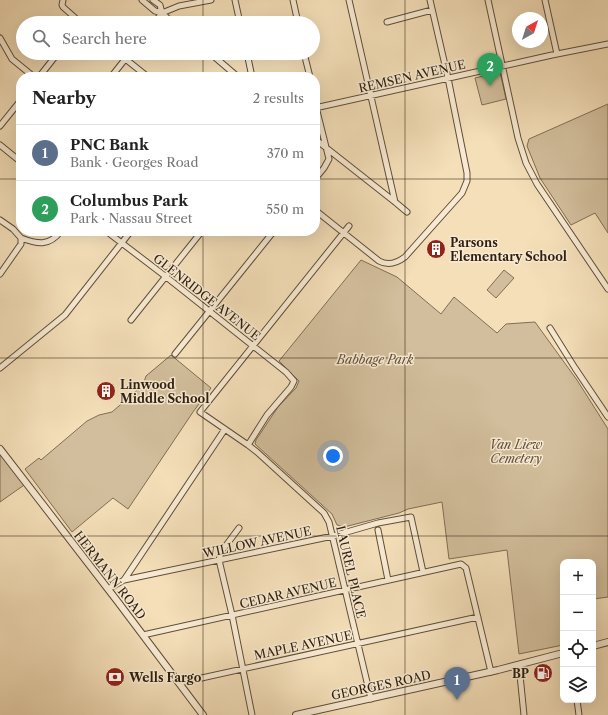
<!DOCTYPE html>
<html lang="en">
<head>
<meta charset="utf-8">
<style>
	:root { --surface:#fff; --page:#f2f2f2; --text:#222; --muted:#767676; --line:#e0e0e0; --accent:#2563eb }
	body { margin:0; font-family:"Libre Caslon Text",serif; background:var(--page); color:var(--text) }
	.controls { position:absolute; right:12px; bottom:12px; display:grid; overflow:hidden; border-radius:8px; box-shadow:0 4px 16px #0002 }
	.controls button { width:36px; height:36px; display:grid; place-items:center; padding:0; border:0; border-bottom:1px solid var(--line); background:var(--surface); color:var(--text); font:20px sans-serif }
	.compass { position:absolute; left:512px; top:12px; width:36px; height:36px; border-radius:50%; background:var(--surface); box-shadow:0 4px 16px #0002; rotate:39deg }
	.you { position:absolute; left:333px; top:456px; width:14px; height:14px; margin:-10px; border:3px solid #fff; border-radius:50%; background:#1a73e8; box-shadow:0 0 0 6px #1a73e833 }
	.badge { display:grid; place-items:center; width:26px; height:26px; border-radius:50%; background:var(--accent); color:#fff; font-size:13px; font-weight:700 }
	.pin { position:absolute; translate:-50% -33px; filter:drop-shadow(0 1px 2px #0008) }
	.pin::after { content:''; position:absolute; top:21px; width:14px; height:12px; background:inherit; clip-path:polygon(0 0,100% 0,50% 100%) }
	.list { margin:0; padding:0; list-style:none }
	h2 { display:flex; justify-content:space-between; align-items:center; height:52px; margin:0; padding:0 16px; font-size:17px }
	h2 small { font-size:13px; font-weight:400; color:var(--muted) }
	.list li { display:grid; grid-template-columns:26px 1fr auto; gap:12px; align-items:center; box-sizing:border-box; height:56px; padding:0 16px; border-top:1px solid var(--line) }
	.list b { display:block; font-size:15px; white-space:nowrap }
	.list p { margin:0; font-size:13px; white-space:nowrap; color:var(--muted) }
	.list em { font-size:13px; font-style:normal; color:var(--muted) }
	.icon { flex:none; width:22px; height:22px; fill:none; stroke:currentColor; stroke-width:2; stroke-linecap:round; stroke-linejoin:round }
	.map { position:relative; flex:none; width:608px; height:715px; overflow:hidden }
	.search { position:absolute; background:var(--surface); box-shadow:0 4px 16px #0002; left:16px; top:16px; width:304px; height:44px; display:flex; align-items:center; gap:10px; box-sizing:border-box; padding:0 14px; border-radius:22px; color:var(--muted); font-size:15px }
	.panel { position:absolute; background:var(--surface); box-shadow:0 4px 16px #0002; left:16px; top:72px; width:304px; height:164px; border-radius:16px }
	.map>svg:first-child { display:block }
	.green { fill:#d2be9c; stroke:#806e56 }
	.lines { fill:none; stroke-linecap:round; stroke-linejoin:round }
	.minor-casing { stroke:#5f4e3a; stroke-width:7 }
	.tertiary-casing { stroke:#5f4e3a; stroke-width:8 }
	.minor { stroke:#f8ead2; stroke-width:5 }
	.tertiary { stroke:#f8ead2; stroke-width:6 }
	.grid { fill:none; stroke:#2d1e0f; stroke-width:1; stroke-opacity:0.55 }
	.labels { text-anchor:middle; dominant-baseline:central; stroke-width:3; stroke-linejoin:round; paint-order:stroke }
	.street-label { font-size:12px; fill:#2d1e0f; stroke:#f8ead2 }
	.poi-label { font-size:12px; font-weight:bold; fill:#2d1e0f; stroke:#f8ead2; text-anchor:start }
	.park-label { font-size:12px; font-style:italic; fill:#5f4e39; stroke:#f8ead2 }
</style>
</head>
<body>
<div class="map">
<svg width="608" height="715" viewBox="0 0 608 715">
	<rect width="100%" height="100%" fill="#f4dfb9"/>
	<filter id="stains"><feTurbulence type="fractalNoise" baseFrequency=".005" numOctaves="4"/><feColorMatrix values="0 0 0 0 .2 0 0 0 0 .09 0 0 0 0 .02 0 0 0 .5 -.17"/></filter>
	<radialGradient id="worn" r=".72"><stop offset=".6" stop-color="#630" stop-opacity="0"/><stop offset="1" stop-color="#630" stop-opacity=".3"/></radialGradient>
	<path class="green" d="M500,72L506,99L482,105L475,78Z
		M608,104V233L595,213L571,225L540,178L527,146L529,139Z
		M361,260L397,277L441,314L454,297L497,333L506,324L535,322L577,380L608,429V597L593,599V562H563V645L519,654L507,550L449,559L442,502L408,509L399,513L344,527L337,525L332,514L255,444L256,440L278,407L296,388L299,381L279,361Z
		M504,270L514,278L496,298L487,290Z
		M171,355L211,388L193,412L128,509L113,498L72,532L25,469L39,458L41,460L87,421L99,415L112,412L143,385L146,376Z
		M0,449L27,483L0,502Z"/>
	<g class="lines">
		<g class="minor-casing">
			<path id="minor" d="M63,0L62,5L63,7L81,23
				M142,0L155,11L162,13L173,23
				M153,0L160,5L162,13
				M235,0L240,23
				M293,0L298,23
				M349,0L395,202
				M488,0L518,138L526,163L537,184L608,289
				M545,0L557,54
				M387,22L432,10
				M154,23L162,13L179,6L211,0
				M0,38L12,59L34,77
				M118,53L148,77
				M210,53L238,77
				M247,53L252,77
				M304,53L310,77
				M39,77L58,53
				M111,77L130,53
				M315,103L329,159L324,168L315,179
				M315,108L552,55L608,44
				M0,126L21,100
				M315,139L395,202L407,212
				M0,145L21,162
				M315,210L379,261C388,266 397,263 405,257L462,193L467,181V173L448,78L430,0
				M0,220L13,229L21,238V244L0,274
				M349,226L200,412L248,445L257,452L324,513L329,522L371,699
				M106,231L165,276L286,372L294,381L291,387L267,415L248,445
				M21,238C37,244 49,247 61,231
				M131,320L202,231
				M550,328L575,368L608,417
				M175,354L274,231
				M0,368L65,315L131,231
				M239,528L221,552L219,560L232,615L252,715
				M378,530L388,580
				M124,580L225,429
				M108,589L124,580L333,536L378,523L411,517L423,572
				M143,635L461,564L466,568L491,672
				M519,665L524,715
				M179,683L478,617
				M577,700L579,715"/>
		</g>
		<g class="tertiary-casing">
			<path id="tertiary" d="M0,449L118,602L203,715
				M593,646L608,642
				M296,715L498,670L563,653"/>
		</g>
		<use href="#minor" class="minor"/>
		<use href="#tertiary" class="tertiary"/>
	</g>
	<path class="grid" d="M203,0V23M405,0V715M203,53V77M0,179H21M315,179H608M203,231V715M0,358H608M0,536H608"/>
	<defs>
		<g id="building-disc" transform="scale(1)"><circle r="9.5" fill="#8f2418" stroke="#f8ead2"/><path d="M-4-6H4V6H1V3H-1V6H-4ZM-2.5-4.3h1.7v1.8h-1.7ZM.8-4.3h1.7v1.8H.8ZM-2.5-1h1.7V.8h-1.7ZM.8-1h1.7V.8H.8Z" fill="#fff"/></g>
		<g id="fuel-disc" transform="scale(1)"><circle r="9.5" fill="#8f2418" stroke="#f8ead2"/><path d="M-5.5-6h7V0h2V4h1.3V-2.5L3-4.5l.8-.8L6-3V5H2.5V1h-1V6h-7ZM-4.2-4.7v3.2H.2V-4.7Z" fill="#fff"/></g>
		<g id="bank-disc" transform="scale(1)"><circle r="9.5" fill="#8f2418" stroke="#f8ead2"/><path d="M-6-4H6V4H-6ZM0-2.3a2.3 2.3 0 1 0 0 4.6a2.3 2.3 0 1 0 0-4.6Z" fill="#fff"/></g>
	</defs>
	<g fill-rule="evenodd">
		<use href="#building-disc" x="436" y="249"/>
		<use href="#building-disc" x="106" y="391"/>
		<use href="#fuel-disc" x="543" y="673"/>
		<use href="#bank-disc" x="115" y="677"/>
	</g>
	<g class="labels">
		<g class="street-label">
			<text transform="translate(412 76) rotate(-13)">REMSEN AVENUE</text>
			<text transform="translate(207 297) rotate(38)">GLENRIDGE AVENUE</text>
			<text transform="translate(257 542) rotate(-12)">WILLOW AVENUE</text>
			<text transform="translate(351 572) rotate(77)">LAUREL PLACE</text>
			<text transform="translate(110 575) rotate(52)">HERMANN ROAD</text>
			<text transform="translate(288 593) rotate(-13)">CEDAR AVENUE</text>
			<text transform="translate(303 645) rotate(-12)">MAPLE AVENUE</text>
			<text transform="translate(381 685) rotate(-12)">GEORGES ROAD</text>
		</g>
		<g class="poi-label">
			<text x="450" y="242">Parsons<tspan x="450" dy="14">Elementary School</tspan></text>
			<text x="120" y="384">Linwood<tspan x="120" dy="14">Middle School</tspan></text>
			<text x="529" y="673" text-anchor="end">BP</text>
			<text x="129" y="677">Wells Fargo</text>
		</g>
		<g class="park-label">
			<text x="375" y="359">Babbage Park</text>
			<text x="516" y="444">Van Liew<tspan x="516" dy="14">Cemetery</tspan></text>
		</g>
	</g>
	<rect width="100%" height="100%" filter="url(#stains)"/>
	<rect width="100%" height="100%" fill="url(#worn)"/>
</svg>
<div class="controls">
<button>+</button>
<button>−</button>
<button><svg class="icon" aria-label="locate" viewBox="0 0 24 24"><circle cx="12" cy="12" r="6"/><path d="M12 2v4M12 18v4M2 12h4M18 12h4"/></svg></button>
<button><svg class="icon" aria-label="layers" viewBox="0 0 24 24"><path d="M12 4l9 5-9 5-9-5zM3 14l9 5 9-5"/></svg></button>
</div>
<svg class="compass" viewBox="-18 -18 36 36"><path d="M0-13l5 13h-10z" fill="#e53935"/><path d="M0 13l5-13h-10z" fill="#767676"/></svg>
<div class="you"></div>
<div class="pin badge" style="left:457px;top:700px;background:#5c6f8a">1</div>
<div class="pin badge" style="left:490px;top:86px;background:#2e9e5b">2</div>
<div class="search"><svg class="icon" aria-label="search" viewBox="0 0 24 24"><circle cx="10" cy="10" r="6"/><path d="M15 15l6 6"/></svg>Search here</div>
<section class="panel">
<h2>Nearby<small>2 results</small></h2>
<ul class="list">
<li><span class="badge" style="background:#5c6f8a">1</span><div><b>PNC Bank</b><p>Bank · Georges Road</p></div><em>370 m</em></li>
<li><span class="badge" style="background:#2e9e5b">2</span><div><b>Columbus Park</b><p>Park · Nassau Street</p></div><em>550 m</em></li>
</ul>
</section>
</div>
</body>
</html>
